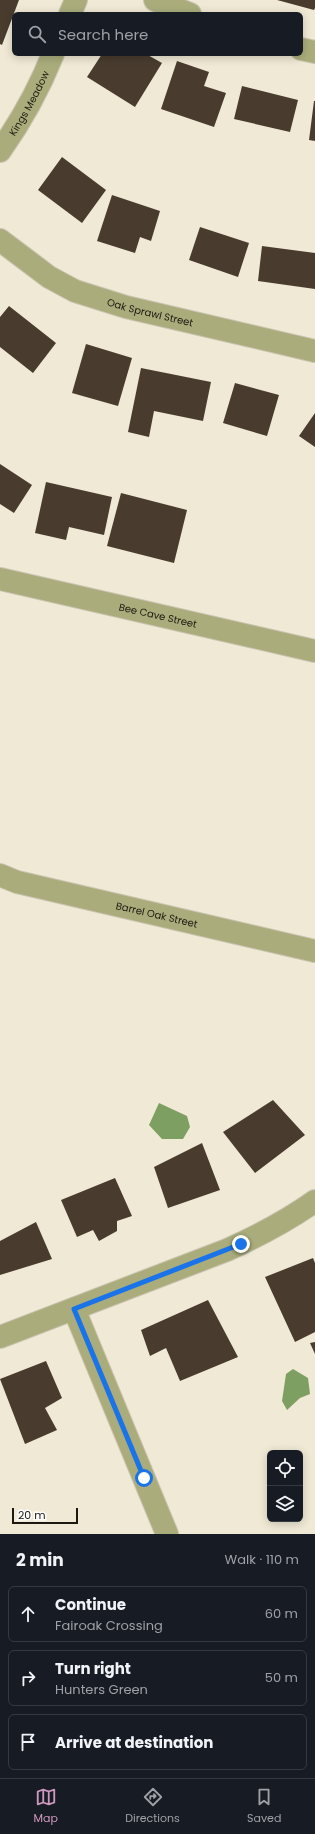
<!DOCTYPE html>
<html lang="en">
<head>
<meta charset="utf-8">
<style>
	:root { --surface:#171b24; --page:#20242c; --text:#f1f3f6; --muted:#9ea1a6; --line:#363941; --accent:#d099c0 }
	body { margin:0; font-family:Poppins,sans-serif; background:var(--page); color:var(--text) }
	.controls { position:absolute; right:12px; bottom:12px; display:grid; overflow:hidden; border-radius:6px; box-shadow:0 2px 10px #0003 }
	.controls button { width:36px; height:36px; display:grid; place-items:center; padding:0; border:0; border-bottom:1px solid var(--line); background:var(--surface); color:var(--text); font:20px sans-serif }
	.scale { position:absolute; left:12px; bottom:10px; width:66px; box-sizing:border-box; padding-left:4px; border:2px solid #1c1912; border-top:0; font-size:11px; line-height:14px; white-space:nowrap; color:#1c1912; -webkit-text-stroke:3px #fff; paint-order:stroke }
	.stop { position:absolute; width:12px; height:12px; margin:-9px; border:3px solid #1a73e8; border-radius:50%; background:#fff }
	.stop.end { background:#1a73e8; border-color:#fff; box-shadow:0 1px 4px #0008 }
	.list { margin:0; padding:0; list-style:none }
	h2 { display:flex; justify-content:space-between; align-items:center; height:52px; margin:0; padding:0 16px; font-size:17px }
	h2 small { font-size:13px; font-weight:400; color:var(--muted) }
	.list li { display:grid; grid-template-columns:26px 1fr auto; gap:12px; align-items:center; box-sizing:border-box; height:56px; margin:0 8px 8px; padding:0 8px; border:1px solid var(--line); border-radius:6px }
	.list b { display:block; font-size:15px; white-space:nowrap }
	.list p { margin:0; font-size:13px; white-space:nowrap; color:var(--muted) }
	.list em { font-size:13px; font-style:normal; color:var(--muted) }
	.icon { flex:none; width:22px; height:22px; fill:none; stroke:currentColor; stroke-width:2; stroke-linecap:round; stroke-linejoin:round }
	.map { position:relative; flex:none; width:315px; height:1534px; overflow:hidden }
	.search { position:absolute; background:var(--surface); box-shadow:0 2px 10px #0003; left:12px; right:12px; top:12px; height:44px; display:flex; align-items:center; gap:10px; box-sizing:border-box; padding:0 14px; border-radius:6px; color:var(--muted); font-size:15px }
	.sheet { height:244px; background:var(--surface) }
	nav { display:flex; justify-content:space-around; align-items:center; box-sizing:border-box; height:56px; border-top:1px solid var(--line); background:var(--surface); font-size:11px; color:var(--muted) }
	nav a { display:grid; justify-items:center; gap:2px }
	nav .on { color:var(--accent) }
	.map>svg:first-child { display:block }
	.water { fill:#7d9f62 }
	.building { fill:#493c2f }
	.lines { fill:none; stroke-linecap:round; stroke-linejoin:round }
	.street-casing { stroke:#cac4b2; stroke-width:24 }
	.street { stroke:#aaad7b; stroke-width:22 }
	.route { stroke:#1a73e8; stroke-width:5 }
	.labels { text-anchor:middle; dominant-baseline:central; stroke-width:4; stroke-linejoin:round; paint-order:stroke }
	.street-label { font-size:10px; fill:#1c1912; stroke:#fff }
</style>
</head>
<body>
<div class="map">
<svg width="315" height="1534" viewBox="0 0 315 1534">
	<rect width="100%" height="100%" fill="#f0e9d5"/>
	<path class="water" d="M159,1103L187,1116L190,1127L183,1139H162L149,1125Z
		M293,1369L308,1378L310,1394L300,1398L287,1410L282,1401L286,1374Z"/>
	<path class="building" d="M0,0H19L2,45L0,44Z
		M277,0H315V8L314,10Z
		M102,54H146L162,63L135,107L87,77Z
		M177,61L209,72L204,86L226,93L214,127L161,109Z
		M242,86L298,100L290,132L234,119Z
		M314,101H315V141L309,140Z
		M62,157L106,190L82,223L38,190Z
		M112,195L160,211L151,241L140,237L135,253L97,241Z
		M200,227L249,243L238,277L189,260Z
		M262,246L315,253V289L258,281Z
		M9,306L56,343L33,373L0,347V317Z
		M86,344L132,358L118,406L72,393Z
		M141,368L211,382L203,421L154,411L149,437L128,432Z
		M235,383L279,395L267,436L223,423Z
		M315,413V447L299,436Z
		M0,464L32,485L14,513L0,504Z
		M46,482L112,497L104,535L69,527L66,540L35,533Z
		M121,493L187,510L174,563L107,546Z
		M273,1100L305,1135L255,1173L223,1132Z
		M202,1143L220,1190L168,1208L154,1167Z
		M115,1178L132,1216L117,1221V1231L99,1241L93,1230L77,1237L61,1200Z
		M36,1222L52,1259L0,1275V1241Z
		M313,1258L315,1263V1332L295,1342L265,1277Z
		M208,1300L238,1357L180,1381L166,1348L150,1356L141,1330Z
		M315,1342V1354L310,1343Z
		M46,1361L62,1398L45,1408L57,1430L25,1444L0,1379Z"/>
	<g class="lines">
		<g class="street-casing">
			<g id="street">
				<path d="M155,0L190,14"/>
				<path d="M70,14L76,0"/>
				<path d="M301,49L315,52"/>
				<path id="s1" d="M0,151C22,120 39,89 53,54"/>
				<path id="s2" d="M0,240L49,277L75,291L126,307L315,351"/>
				<path id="s3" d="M0,579L315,651"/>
				<path id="s4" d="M0,875L17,882L315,951"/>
				<path d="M74,1309L167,1534"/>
				<path d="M0,1337L227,1250C258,1236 287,1221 315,1201"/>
			</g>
		</g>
		<use href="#street" class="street"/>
	</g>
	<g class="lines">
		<path class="route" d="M144,1478L74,1309L241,1244"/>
	</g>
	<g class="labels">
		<g class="street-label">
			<text stroke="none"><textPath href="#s1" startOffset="56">Kings Meadow</textPath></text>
			<text stroke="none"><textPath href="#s2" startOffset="169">Oak Sprawl Street</textPath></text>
			<text stroke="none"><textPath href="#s3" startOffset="162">Bee Cave Street</textPath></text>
			<text stroke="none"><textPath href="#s4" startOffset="162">Barrel Oak Street</textPath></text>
		</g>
	</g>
</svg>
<div class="controls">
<button><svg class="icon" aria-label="locate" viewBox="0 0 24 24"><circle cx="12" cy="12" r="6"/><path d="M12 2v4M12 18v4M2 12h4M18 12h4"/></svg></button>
<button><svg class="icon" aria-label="layers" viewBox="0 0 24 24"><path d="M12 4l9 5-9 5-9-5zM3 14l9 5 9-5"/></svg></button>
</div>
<div class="scale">20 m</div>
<div class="stop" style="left:144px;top:1478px"></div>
<div class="stop end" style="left:241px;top:1244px"></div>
<div class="search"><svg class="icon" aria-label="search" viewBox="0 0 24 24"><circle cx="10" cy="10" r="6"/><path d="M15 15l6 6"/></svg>Search here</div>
</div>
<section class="sheet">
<h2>2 min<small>Walk · 110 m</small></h2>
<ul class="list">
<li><svg class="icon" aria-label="ahead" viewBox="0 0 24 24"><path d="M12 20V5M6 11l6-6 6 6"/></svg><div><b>Continue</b><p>Fairoak Crossing</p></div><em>60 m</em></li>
<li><svg class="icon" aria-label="right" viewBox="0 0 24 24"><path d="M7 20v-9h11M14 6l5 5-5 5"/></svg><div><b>Turn right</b><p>Hunters Green</p></div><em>50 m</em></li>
<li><svg class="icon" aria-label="arrive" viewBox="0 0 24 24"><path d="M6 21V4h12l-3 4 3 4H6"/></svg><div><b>Arrive at destination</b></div></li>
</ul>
</section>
<nav>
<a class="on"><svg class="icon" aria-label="map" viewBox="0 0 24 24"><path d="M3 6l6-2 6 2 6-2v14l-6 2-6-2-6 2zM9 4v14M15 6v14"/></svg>Map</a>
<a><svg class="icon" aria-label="directions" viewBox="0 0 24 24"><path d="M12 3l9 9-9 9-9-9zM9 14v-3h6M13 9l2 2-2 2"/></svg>Directions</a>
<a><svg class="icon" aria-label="saved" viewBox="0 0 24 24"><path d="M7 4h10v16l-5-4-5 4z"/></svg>Saved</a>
</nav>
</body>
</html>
